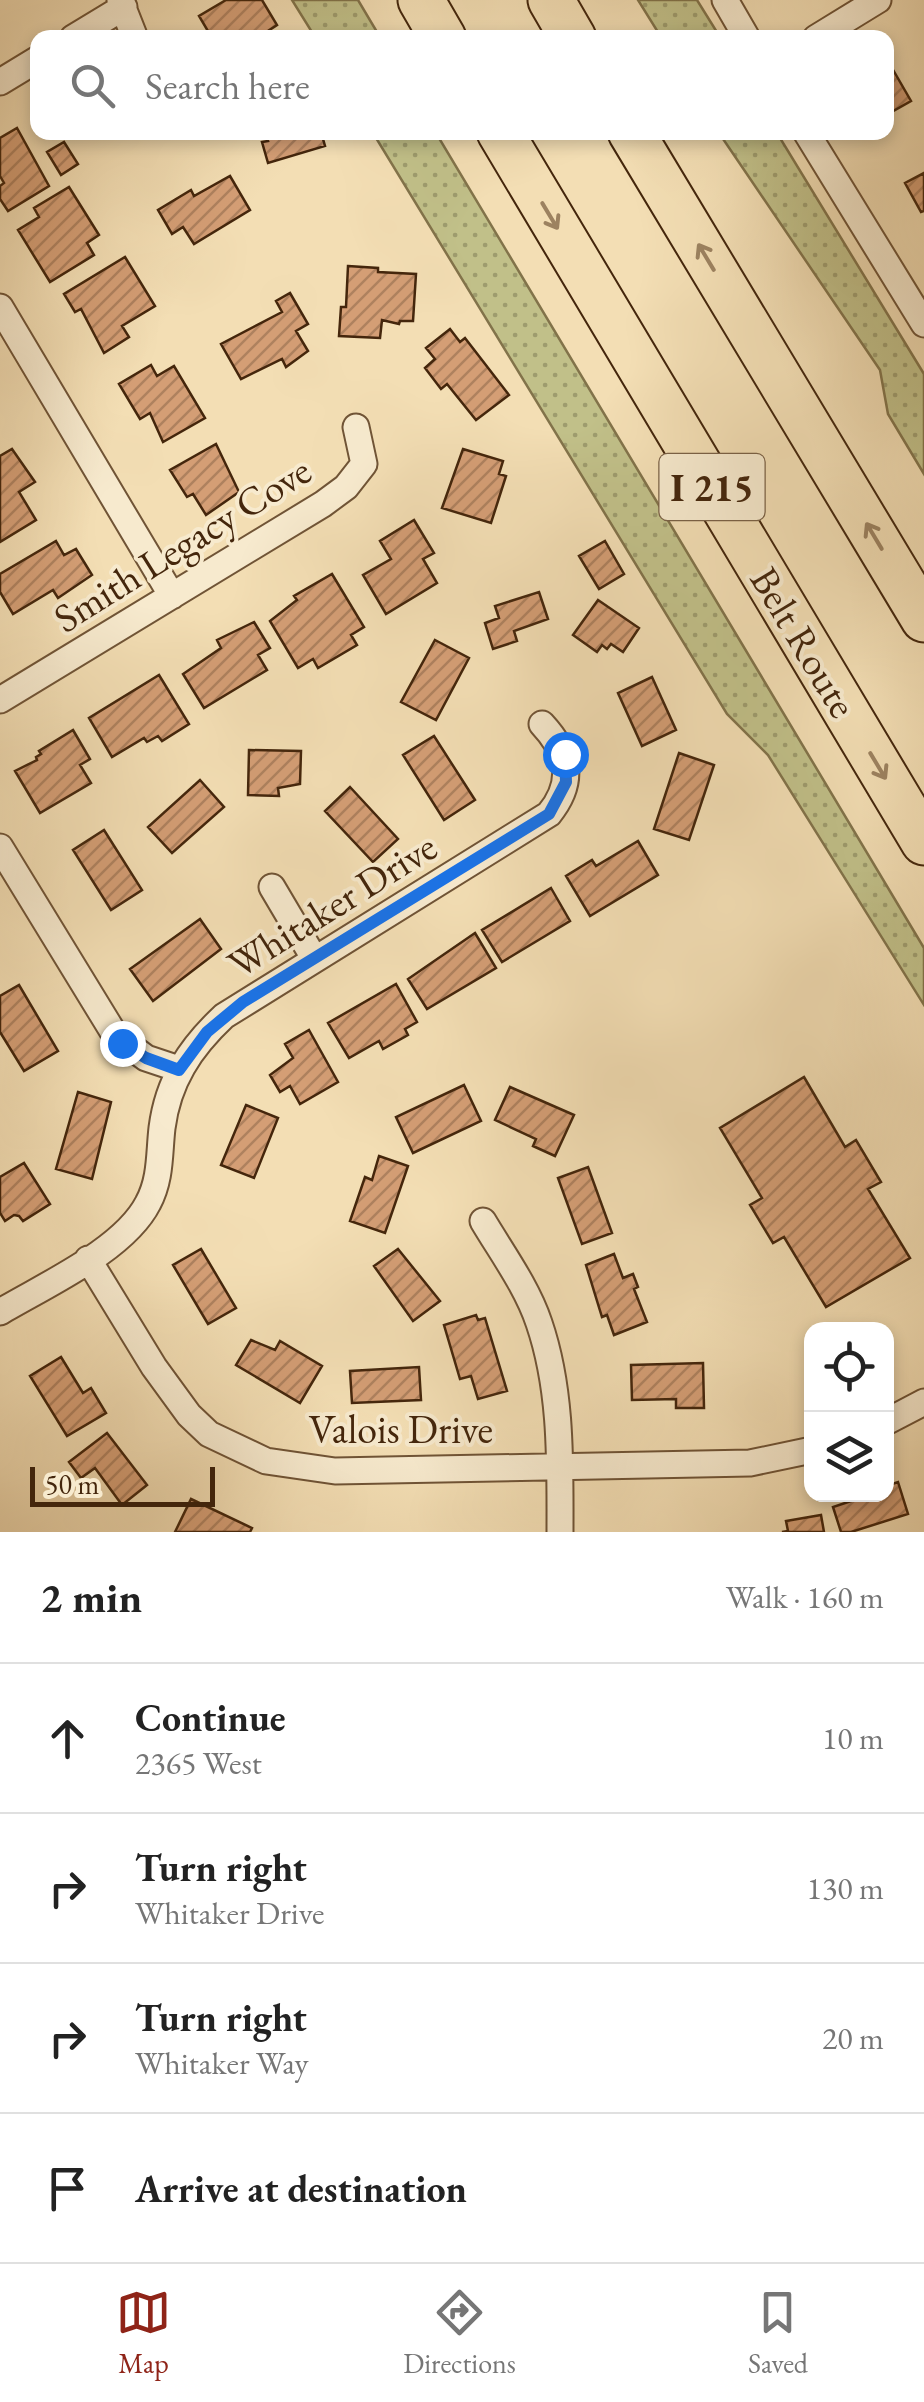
<!DOCTYPE html>
<html lang="en">
<head>
<meta charset="utf-8">
<style>
	:root { --surface:#fff; --page:#f2f2f2; --text:#222; --muted:#767676; --line:#e0e0e0; --accent:#8f2418 }
	body { margin:0; font-family:"EB Garamond",serif; background:var(--page); color:var(--text) }
	.controls { position:absolute; right:30px; bottom:30px; display:grid; overflow:hidden; border-radius:20px; box-shadow:0 5px 15px #0003 }
	.controls button { width:90px; height:90px; display:grid; place-items:center; padding:0; border:0; border-bottom:2px solid var(--line); background:var(--surface); color:var(--text); font:50px sans-serif }
	.scale { position:absolute; left:30px; bottom:25px; width:185px; box-sizing:border-box; padding-left:10px; border:5px solid #44260c; border-top:0; font-size:28px; line-height:35px; white-space:nowrap; color:#44260c; -webkit-text-stroke:8px #f7eace; paint-order:stroke }
	.stop { position:absolute; width:30px; height:30px; margin:-22px; border:8px solid #1a73e8; border-radius:50%; background:#fff }
	.stop.end { background:#1a73e8; border-color:#fff; box-shadow:0 2px 10px #0008 }
	.list { margin:0; padding:0; list-style:none }
	h2 { display:flex; justify-content:space-between; align-items:center; height:130px; margin:0; padding:0 40px; font-size:42px }
	h2 small { font-size:32px; font-weight:400; color:var(--muted) }
	.list li { display:grid; grid-template-columns:65px 1fr auto; gap:30px; align-items:center; box-sizing:border-box; height:150px; padding:0 40px; border-top:2px solid var(--line) }
	.list b { display:block; font-size:38px; white-space:nowrap }
	.list p { margin:0; font-size:32px; white-space:nowrap; color:var(--muted) }
	.list em { font-size:32px; font-style:normal; color:var(--muted) }
	.icon { flex:none; width:55px; height:55px; fill:none; stroke:currentColor; stroke-width:2; stroke-linecap:round; stroke-linejoin:round }
	.map { position:relative; flex:none; width:924px; height:1532px; overflow:hidden }
	.search { position:absolute; background:var(--surface); box-shadow:0 5px 15px #0003; left:30px; right:30px; top:30px; height:110px; display:flex; align-items:center; gap:25px; box-sizing:border-box; padding:0 35px; border-radius:20px; color:var(--muted); font-size:38px }
	.sheet { height:730px; background:var(--surface) }
	nav { display:flex; justify-content:space-around; align-items:center; box-sizing:border-box; height:140px; border-top:2px solid var(--line); background:var(--surface); font-size:28px; color:var(--muted) }
	nav a { display:grid; justify-items:center; gap:5px }
	nav .on { color:var(--accent) }
	.map>svg:first-child { display:block }
	.grass { fill:url(#grass-dots); stroke:#82734a; stroke-width:2.5 }
	.building { fill:url(#building-hatch); stroke:#44260c; stroke-width:2.5 }
	.lines { fill:none; stroke-linecap:round; stroke-linejoin:round }
	.street-casing { stroke:#705436; stroke-width:29 }
	.highway-casing { stroke:#44260c; stroke-width:49 }
	.street { stroke:#f7eace; stroke-width:25 }
	.highway { stroke:#f3deb4; stroke-width:45 }
	.oneway { stroke:#9c8260 }
	.route { stroke:#1a73e8; stroke-width:12 }
	.labels { text-anchor:middle; dominant-baseline:central; stroke-width:8; stroke-linejoin:round; paint-order:stroke }
	.shield { fill:#f7eace; stroke:#7a6146; stroke-width:2.5 }
	.shield-label { font-size:38px; font-weight:bold; fill:#44260c }
	.street-label { font-size:40px; fill:#44260c; stroke:#f7eace }
</style>
</head>
<body>
<div class="map">
<svg width="924" height="1532" viewBox="0 0 924 1532">
	<defs>
		<pattern id="grass-dots" width="8" height="8" patternUnits="userSpaceOnUse" patternTransform="scale(2.5)"><rect width="8" height="8" fill="#c1c089"/><path d="M2 2h.1M6 6h.1" fill="none" stroke="#9e9c6e" stroke-width="1.8" stroke-linecap="round"/></pattern>
		<pattern id="building-hatch" width="6" height="6" patternUnits="userSpaceOnUse" patternTransform="scale(2.5)"><rect width="6" height="6" fill="#d49e75"/><path d="M-1 1l2-2M0 6l6-6M5 7l2-2" fill="none" stroke="#ae815e"/></pattern>
	</defs>
	<rect width="100%" height="100%" fill="#f3deb4"/>
	<filter id="stains"><feTurbulence type="fractalNoise" baseFrequency=".002" numOctaves="4"/><feColorMatrix values="0 0 0 0 .2 0 0 0 0 .09 0 0 0 0 .02 0 0 0 .5 -.17"/></filter>
	<radialGradient id="worn" r=".72"><stop offset=".6" stop-color="#630" stop-opacity="0"/><stop offset="1" stop-color="#630" stop-opacity=".3"/></radialGradient>
	<path class="grass" d="M292,0H358L380,37H315Z
		M638,0H697L720,37H661Z
		M373,133H436L924,948V1005L768,755L727,714Z
		M719,133H777L924,374V474L888,414L880,370Z"/>
	<path class="building" d="M226,0H262L277,25L257,38H212L199,16Z
		M892,68L911,101L886,115V72Z
		M17,128L49,186L8,211L0,199V186L4,183L0,176V138Z
		M265,132H321L325,146L268,163L262,142L268,141Z
		M64,142L78,164L61,175L47,152Z
		M924,173V211L921,212L905,183Z
		M230,176L250,210L194,244L183,227L172,234L158,210L191,190L194,196Z
		M69,187L99,235L87,243L94,255L50,282L18,230L39,217L34,208Z
		M125,257L155,306L122,326L129,337L104,353L81,309L75,312L64,294Z
		M348,266L378,268V272L416,274L413,321H400L399,324L382,320L380,338L339,336L341,307H346Z
		M290,293L308,324L296,331L308,351L286,367L282,359L241,379L221,344L282,312L276,301Z
		M450,329L460,342L465,338L509,395L476,420L447,384L441,389L425,368L435,359L426,348Z
		M151,365L157,376L174,366L205,418L163,442L150,413L140,419L119,384Z
		M216,444L239,492L206,515L193,494L187,497L170,470Z
		M12,449L35,482L19,492L36,520L0,542V456Z
		M463,449L503,461L499,474L506,476L491,523L442,508Z
		M414,520L434,553L423,559L437,583L386,614L363,575L391,559L380,541Z
		M56,541L64,555L76,549L92,575L58,598L53,590L13,614L0,592V574Z
		M605,541L624,574L599,589L579,556Z
		M332,574L364,627L351,635L357,645L318,668L313,659L298,668L270,621L297,600L294,596Z
		M539,592L548,619L514,631L517,641L493,649L485,623L499,618L495,606Z
		M598,600L639,628L623,652L611,644L607,649L602,645L597,652L573,635Z
		M254,622L270,648L258,655L267,670L204,708L183,674L221,648L217,640Z
		M435,640L469,658L436,720L401,702Z
		M159,675L189,724L162,741L158,736L147,742L144,738L112,757L89,718Z
		M652,677L676,730L642,746L618,693Z
		M73,730L90,759L80,765L91,783L40,813L15,771L37,760L36,757L41,754L39,751Z
		M434,736L475,800L444,820L403,755Z
		M249,750L301,751L300,784L278,788L279,796L248,795Z
		M679,753L714,765L689,840L654,829Z
		M200,780L224,807L172,853L148,827Z
		M350,787L398,839L373,862L325,811Z
		M104,830L142,890L111,910L73,850Z
		M638,841L658,875L590,916L566,876L592,860L596,866Z
		M551,888L570,921L502,962L482,930Z
		M200,919L221,949L153,1001L130,969Z
		M475,933L496,968L427,1009L408,979Z
		M396,984L417,1022L405,1029L408,1035L383,1049L379,1041L349,1058L328,1023Z
		M19,985L58,1051L24,1071L0,1032V996Z
		M309,1030L338,1082L300,1104L290,1086L280,1092L270,1075L293,1058L285,1044Z
		M804,1077L845,1147L856,1140L881,1182L868,1189L910,1258L826,1307L784,1237L773,1243L750,1205L762,1198L720,1128Z
		M464,1085L481,1121L413,1153L396,1117Z
		M510,1087L574,1115L555,1156L533,1146L536,1139L495,1120Z
		M78,1092L111,1102L92,1179L56,1169Z
		M246,1105L278,1118L254,1178L221,1165Z
		M379,1156L408,1166L385,1233L350,1221L365,1177L372,1180Z
		M24,1163L50,1204L23,1221L19,1216L14,1215L5,1221L0,1213V1177Z
		M588,1167L612,1233L582,1244L558,1178Z
		M201,1249L236,1308L208,1324L173,1265Z
		M398,1249L440,1301L413,1321L374,1266Z
		M614,1254L623,1278L633,1274L638,1287L634,1289L647,1322L614,1335L607,1315L602,1317L586,1265Z
		M476,1315L478,1320L485,1318L507,1391L478,1399L471,1376L460,1379L444,1325Z
		M251,1340L275,1350L280,1341L322,1366L300,1403L236,1365Z
		M61,1357L83,1393L91,1388L106,1413L67,1436L30,1376Z
		M703,1363L704,1408H676V1399L632,1400L631,1365Z
		M419,1367L421,1400L352,1403L350,1371Z
		M107,1433L147,1485L122,1505L95,1468L81,1478L69,1462Z
		M898,1482L908,1514L851,1532H841L833,1507L857,1499V1494H886V1486Z
		M191,1499L252,1528L250,1532H175Z
		M821,1515L824,1532H782L788,1531L786,1521Z"/>
	<g class="lines">
		<g class="street-casing">
			<path id="street" d="M120,0L135,38
				M725,0L747,38
				M73,38L124,7
				M816,38L878,0
				M0,82L38,59
				M806,132L924,324
				M0,307L172,596
				M0,700L323,504L346,487L364,464L356,427
				M0,847L115,1035L146,1058L179,1069
				M272,887L314,958
				M483,1221C502,1253 527,1287 539,1323C562,1390 560,1463 560,1532
				M88,1259L154,1367L189,1415L209,1434L266,1461L335,1471L750,1463L812,1450
				M0,1312C45,1285 124,1250 148,1203C161,1179 159,1154 162,1128C168,1081 190,1048 224,1016L549,814C575,782 569,753 542,724
				M886,1422L924,1402"/>
		</g>
		<g class="highway-casing">
			<path id="highway" d="M421,0L443,38
				M551,0L573,38
				M500,132L924,842
				M631,132L924,619"/>
		</g>
		<use href="#street" class="street"/>
		<use href="#highway" class="highway"/>
	</g>
	<defs><path id="oneway-shaft" d="M-6 0H5M1.5-3L5.5 0L1.5 3" fill="none" stroke-width="1.6" stroke-linecap="round" stroke-linejoin="round" transform="scale(2.5)"/></defs>
	<g class="oneway">
		<use href="#oneway-shaft" transform="translate(550 216) rotate(59)"/>
		<use href="#oneway-shaft" transform="translate(706 257) rotate(-121)"/>
		<use href="#oneway-shaft" transform="translate(874 536) rotate(-121)"/>
		<use href="#oneway-shaft" transform="translate(878 766) rotate(59)"/>
	</g>
	<g class="lines">
		<path class="route" d="M122,1043L146,1058L179,1070L207,1032L243,1002L549,814L566,782L565,754"/>
	</g>
	<g class="labels">
		<rect class="shield" x="659.5" y="454" width="105" height="66" rx="8"/>
		<g class="shield-label">
			<text x="712" y="487">I 215</text>
		</g>
		<g class="street-label">
			<text transform="translate(182 544) rotate(-32)">Smith Legacy Cove</text>
			<text transform="translate(804 642) rotate(59)">Belt Route</text>
			<text transform="translate(332 905) rotate(-32)">Whitaker Drive</text>
			<text x="401" y="1429">Valois Drive</text>
		</g>
	</g>
	<rect width="100%" height="100%" filter="url(#stains)"/>
	<rect width="100%" height="100%" fill="url(#worn)"/>
</svg>
<div class="controls">
<button><svg class="icon" aria-label="locate" viewBox="0 0 24 24"><circle cx="12" cy="12" r="6"/><path d="M12 2v4M12 18v4M2 12h4M18 12h4"/></svg></button>
<button><svg class="icon" aria-label="layers" viewBox="0 0 24 24"><path d="M12 4l9 5-9 5-9-5zM3 14l9 5 9-5"/></svg></button>
</div>
<div class="scale">50 m</div>
<div class="stop" style="left:565px;top:754px"></div>
<div class="stop end" style="left:122px;top:1043px"></div>
<div class="search"><svg class="icon" aria-label="search" viewBox="0 0 24 24"><circle cx="10" cy="10" r="6"/><path d="M15 15l6 6"/></svg>Search here</div>
</div>
<section class="sheet">
<h2>2 min<small>Walk · 160 m</small></h2>
<ul class="list">
<li><svg class="icon" aria-label="ahead" viewBox="0 0 24 24"><path d="M12 20V5M6 11l6-6 6 6"/></svg><div><b>Continue</b><p>2365 West</p></div><em>10 m</em></li>
<li><svg class="icon" aria-label="right" viewBox="0 0 24 24"><path d="M7 20v-9h11M14 6l5 5-5 5"/></svg><div><b>Turn right</b><p>Whitaker Drive</p></div><em>130 m</em></li>
<li><svg class="icon" aria-label="right" viewBox="0 0 24 24"><path d="M7 20v-9h11M14 6l5 5-5 5"/></svg><div><b>Turn right</b><p>Whitaker Way</p></div><em>20 m</em></li>
<li><svg class="icon" aria-label="arrive" viewBox="0 0 24 24"><path d="M6 21V4h12l-3 4 3 4H6"/></svg><div><b>Arrive at destination</b></div></li>
</ul>
</section>
<nav>
<a class="on"><svg class="icon" aria-label="map" viewBox="0 0 24 24"><path d="M3 6l6-2 6 2 6-2v14l-6 2-6-2-6 2zM9 4v14M15 6v14"/></svg>Map</a>
<a><svg class="icon" aria-label="directions" viewBox="0 0 24 24"><path d="M12 3l9 9-9 9-9-9zM9 14v-3h6M13 9l2 2-2 2"/></svg>Directions</a>
<a><svg class="icon" aria-label="saved" viewBox="0 0 24 24"><path d="M7 4h10v16l-5-4-5 4z"/></svg>Saved</a>
</nav>
</body>
</html>
